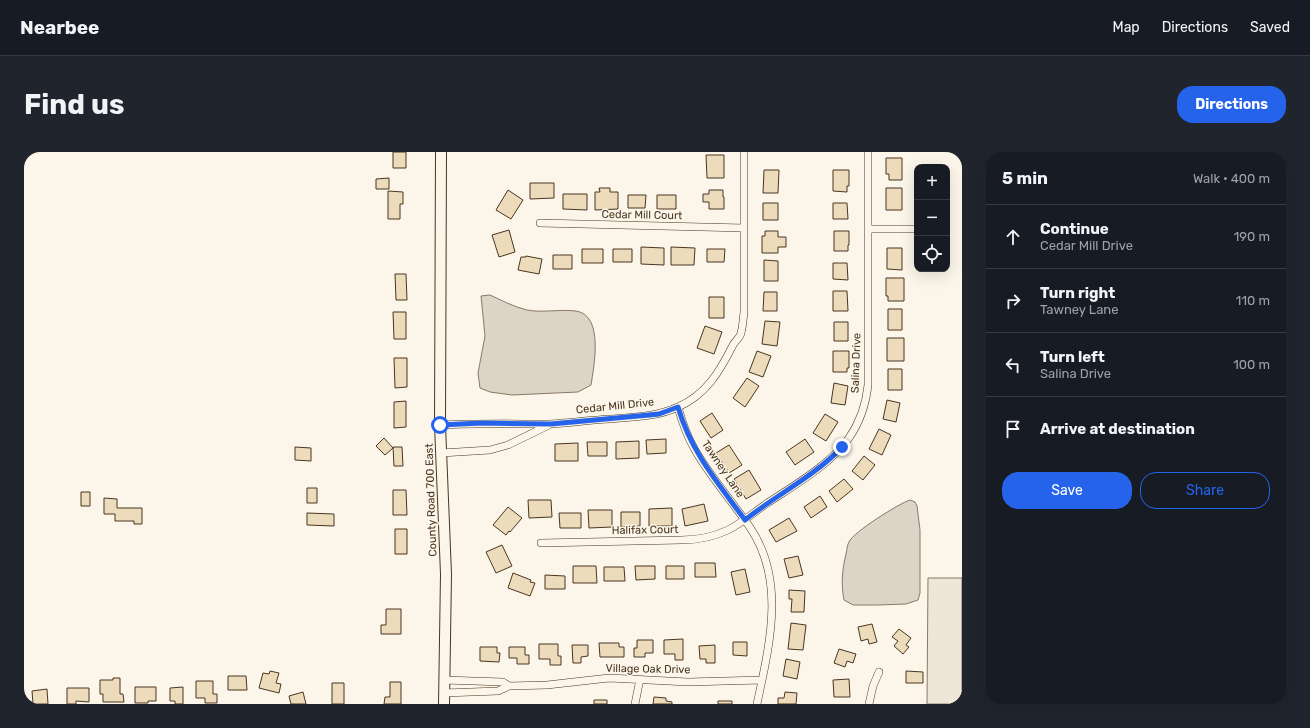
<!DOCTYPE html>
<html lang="en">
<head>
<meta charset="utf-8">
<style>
	:root { --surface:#171b24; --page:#20242c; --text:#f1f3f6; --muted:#9ea1a6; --line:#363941; --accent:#2563eb }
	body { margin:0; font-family:Rubik,sans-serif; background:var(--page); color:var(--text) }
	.controls { position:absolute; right:12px; top:12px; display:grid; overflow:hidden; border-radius:8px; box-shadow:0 4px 16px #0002 }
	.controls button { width:36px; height:36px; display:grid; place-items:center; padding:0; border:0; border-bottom:1px solid var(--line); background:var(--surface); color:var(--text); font:20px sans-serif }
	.stop { position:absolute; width:12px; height:12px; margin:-9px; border:3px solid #2563eb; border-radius:50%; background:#fff }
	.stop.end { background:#2563eb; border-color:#fff; box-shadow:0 1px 4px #0008 }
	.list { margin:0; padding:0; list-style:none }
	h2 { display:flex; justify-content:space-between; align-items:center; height:52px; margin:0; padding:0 16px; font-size:17px }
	h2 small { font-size:13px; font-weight:400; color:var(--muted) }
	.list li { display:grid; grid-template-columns:26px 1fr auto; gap:12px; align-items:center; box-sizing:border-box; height:64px; padding:0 16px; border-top:1px solid var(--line) }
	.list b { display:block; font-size:15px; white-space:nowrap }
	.list p { margin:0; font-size:13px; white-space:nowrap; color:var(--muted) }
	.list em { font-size:13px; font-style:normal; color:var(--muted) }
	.actions { display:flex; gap:8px; padding:12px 16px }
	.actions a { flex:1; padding:9px 0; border:1px solid var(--accent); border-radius:16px; text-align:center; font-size:14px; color:var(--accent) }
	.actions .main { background:var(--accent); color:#fff }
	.icon { flex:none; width:22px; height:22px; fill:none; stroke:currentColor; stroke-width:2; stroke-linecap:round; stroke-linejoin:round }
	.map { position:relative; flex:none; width:938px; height:552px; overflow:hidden; border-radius:16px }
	header { display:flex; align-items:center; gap:24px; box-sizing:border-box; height:56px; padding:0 20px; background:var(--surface); border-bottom:1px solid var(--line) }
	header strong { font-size:19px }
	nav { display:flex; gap:22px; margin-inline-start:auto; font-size:14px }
	.intro { display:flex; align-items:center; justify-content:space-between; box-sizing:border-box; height:96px; padding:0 24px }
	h1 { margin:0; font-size:28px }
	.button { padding:10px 18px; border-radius:16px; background:var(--accent); color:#fff; font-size:14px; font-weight:700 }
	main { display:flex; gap:24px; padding:0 24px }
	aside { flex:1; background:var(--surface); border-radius:16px; box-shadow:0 4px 16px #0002 }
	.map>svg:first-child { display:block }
	.green { fill:#ede6d9; stroke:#887966 }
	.water { fill:#dcd4c6; stroke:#887966 }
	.building { fill:#ecdcbc; stroke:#4a3520 }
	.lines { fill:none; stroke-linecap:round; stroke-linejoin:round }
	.street-casing { stroke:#4a3520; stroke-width:8 }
	.secondary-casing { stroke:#4a3520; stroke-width:12 }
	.street { stroke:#fbf6e9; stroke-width:7 }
	.secondary { stroke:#fbf6e9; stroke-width:10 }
	.route { stroke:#2563eb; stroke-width:5 }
	.labels { text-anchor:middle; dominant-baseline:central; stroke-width:3; stroke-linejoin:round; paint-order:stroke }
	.street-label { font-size:11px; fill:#4a3520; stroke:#fbf6e9 }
</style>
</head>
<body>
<header>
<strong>Nearbee</strong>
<nav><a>Map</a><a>Directions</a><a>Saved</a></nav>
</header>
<div class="intro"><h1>Find us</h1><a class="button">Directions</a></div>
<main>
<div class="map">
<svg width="938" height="552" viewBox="0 0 938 552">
	<rect width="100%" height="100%" fill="#fbf6e9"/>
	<path class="green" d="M904,426H938V552H903Z"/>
	<path class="water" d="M466,143C477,148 490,155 503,158C518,161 536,157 552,159C580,163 570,214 567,233L554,240L488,243L466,240L456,236L454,221L461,184L457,144Z
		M886,348L891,350L893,354L896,378V441L894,448L882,452L854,453H829L820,448C817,432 818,418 822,402C823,398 823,393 825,390C829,380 876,351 886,348Z"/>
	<path class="building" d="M369,0H382V16H369Z
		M682,3H700V26H683Z
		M862,6H878V28H865V22H862Z
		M740,18H755L754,41H739Z
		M809,18H825V34H823V40L809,39Z
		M365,26V37H352V27Z
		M506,31H530V46L506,47Z
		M575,36H586V40H594V57L571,58V40H576Z
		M862,36H878V58H862Z
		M484,38L499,48L487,67L472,58Z
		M685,38H699V45H700V57H685V50H679V42H685Z
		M364,39L379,40V52H376V67H364Z
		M539,42H563V58L539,57Z
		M604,43H622L621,56H604Z
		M633,43H652V57H633Z
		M739,51H754V68H739Z
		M809,51H823L824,67H809Z
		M485,78L491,100L475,105L468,83Z
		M741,79H754V85H762V95H754V101H738V84H741Z
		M810,79H825V93H824V99H810Z
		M617,95L640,96V113L617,112Z
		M647,95L671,96L670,113H647Z
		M863,96H878V118L863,117Z
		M558,97H579V111H558Z
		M589,97H608V110H589Z
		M683,97H701L700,110H683Z
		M529,103H548V117H529Z
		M502,104L518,107L515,122L494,118L497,105H502Z
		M740,108L754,109V129H740Z
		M809,111H823L824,128L809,127Z
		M371,122H382L383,148H372Z
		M862,126H880V149H864V144H862Z
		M809,139H823L824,159H809Z
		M740,140H753V159H739Z
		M685,145H700V166H685Z
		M864,157H878V178H864Z
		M369,160H382V187H370Z
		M741,169L756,170L753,194L738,192Z
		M810,170H824V189H810Z
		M681,174L698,180L690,202L673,196Z
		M863,186H880V209H863Z
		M733,199L747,204L739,225L725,220Z
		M809,199H825V216H823V220H809Z
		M370,206H383V235L371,236Z
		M864,217H878V238H864Z
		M723,226L735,234L721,255L709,246Z
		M810,231L824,234L821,253L807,251Z
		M863,248L876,251L872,270L859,267Z
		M382,249V275L370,276V250Z
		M688,261L699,278L687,286L676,269Z
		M801,262L814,270L802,289L789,281Z
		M855,277L867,283L858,303L845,297Z
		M360,286L369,296L361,303L352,294Z
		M642,287V301L623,302L622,288Z
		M781,287L790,300L771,313L762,300Z
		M615,289V306L592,307V290Z
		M563,290H583V304H564Z
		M554,291V309H531V292Z
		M705,293L718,313L705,321L692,301Z
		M271,295L287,296V309L271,308Z
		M369,295H378L379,314H370Z
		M840,304L851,313L839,328L828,319Z
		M725,318L737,338L722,347L710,327Z
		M820,327L829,337L813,350L805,339Z
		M283,336H293V351H283Z
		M369,338H382L383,363H369Z
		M57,340H66V354H57Z
		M796,344L803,355L787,366L780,355Z
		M80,346L93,347V356H118V372H110V369H91V362H80Z
		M504,348H527L528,365L505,366Z
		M680,352L684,369L661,374L658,357Z
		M484,355L498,366L486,380L485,379L482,383L469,373Z
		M648,356V374H625V357Z
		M564,358H588V375L565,376Z
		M597,360H616V374L597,375Z
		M283,361L310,362V374L283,373Z
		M535,361H557V376H536Z
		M765,366L773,379L752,390L745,378Z
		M371,377H383V402H371Z
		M478,393L488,414L472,421L462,400Z
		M774,404L779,423L765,426L760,407Z
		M671,411H691L692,425H671Z
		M549,414H572L573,431H549Z
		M611,414H631V427L612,428Z
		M642,414H660V427H642Z
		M580,415H600L601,429H580Z
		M721,417L726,440L712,443L707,420Z
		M489,421L507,428L506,430L511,431L506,444L484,436Z
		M521,423L541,424V437H521Z
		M765,438L781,439L780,460H767L768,447H765Z
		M362,457H377V482H357V473H362Z
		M767,471L782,473L779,498L764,497Z
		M848,472L853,490L845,492L844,487L837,489L834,475Z
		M875,477L887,486L882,493L885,495L879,502L870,494L874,489L868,485Z
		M659,487V508H651V502H640V488Z
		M613,488H629V501H621V505H610V496H613Z
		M709,490H723V504L709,503Z
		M575,491H595V495H600V505H576Z
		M515,492H534V504H537V513H526V507H515Z
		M548,493H564V504L557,505V511H549Z
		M691,493V511H682V507H676L675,494Z
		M456,495H473V501H476L475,510L456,509Z
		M485,495H501V503H505V512H493V506H485Z
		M815,497L832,502L829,511L823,509L821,515L810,511Z
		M762,507L776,510L773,527L759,524Z
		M246,519L255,521L252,531L257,532L255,541L235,536L239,521L245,522Z
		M882,519L899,520V531H882Z
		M204,524H222L223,538H204Z
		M89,526H96V542H99L100,550H79V542H76V528H89Z
		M825,527L826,545H810L809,528Z
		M172,529H189V542H193V551H181V546H172Z
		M366,530H377V552H360L361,545H366Z
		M308,531H320V552H308Z
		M111,535H132V549H124V551H111Z
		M159,535V552H151V549H146V536Z
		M43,536H65V550L52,549V552H43Z
		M23,537L24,552H9L8,539Z
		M279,540L282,552H267L265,544Z
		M761,540L773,541L772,552H754V546H760Z
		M630,545L642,546V549L648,550V552H629Z
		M570,548H583V552H570Z
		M694,549H708V552H694Z"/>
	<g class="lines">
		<g class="street-casing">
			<path id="street" d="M516,71L720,76
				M844,77H893
				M654,255C658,270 663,284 671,298C687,326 709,350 727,377C762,430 745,495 733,552
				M416,273C453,271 489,272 525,272C545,271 566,268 586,267C609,265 632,265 654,255C682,243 696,219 709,193C711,189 716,186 717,181C719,174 719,167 720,160V0
				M417,301L466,298L484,293L525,273
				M517,391L657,388C674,388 689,385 704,378C718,371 729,361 742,352C769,334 806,313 825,286C836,270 842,252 844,233V0
				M420,528L479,530L485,534
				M420,541L474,539L485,534L523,533L585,526L664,530L738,528
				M611,552L616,527
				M845,552L849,534L855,520"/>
		</g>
		<g class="secondary-casing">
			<path id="secondary" d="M417,0L416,273L422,422L420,552"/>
		</g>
		<use href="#street" class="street"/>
		<use href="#secondary" class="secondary"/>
	</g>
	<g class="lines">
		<path class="route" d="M416,273L458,271L527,272L625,263L635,262L654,255C667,300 694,331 721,368C752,343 791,324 818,295"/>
	</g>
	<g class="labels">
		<g class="street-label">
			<text transform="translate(618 63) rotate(1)">Cedar Mill Court</text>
			<text transform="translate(832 211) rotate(-88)">Salina Drive</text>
			<text transform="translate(591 254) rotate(-6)">Cedar Mill Drive</text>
			<text transform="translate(699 317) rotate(56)">Tawney Lane</text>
			<text transform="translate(407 348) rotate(-92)">County Road 700 East</text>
			<text transform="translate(621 378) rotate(-1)">Halifax Court</text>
			<text transform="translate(624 517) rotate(1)">Village Oak Drive</text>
		</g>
	</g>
</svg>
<div class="controls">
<button>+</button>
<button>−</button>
<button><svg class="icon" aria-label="locate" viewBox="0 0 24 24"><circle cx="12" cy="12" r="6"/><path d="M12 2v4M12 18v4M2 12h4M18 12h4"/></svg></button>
</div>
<div class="stop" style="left:416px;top:273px"></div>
<div class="stop end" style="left:818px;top:295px"></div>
</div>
<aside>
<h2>5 min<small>Walk · 400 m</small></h2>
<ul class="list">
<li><svg class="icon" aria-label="ahead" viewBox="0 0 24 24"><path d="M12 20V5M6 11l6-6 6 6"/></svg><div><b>Continue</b><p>Cedar Mill Drive</p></div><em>190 m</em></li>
<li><svg class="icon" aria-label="right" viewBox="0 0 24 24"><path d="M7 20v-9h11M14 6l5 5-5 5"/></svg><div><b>Turn right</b><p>Tawney Lane</p></div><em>110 m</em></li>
<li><svg class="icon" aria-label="left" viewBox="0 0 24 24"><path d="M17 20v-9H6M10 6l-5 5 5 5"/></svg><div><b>Turn left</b><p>Salina Drive</p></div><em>100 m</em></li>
<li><svg class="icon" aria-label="arrive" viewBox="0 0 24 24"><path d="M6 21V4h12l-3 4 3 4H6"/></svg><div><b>Arrive at destination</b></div></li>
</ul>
<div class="actions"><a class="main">Save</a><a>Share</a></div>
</aside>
</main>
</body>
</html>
